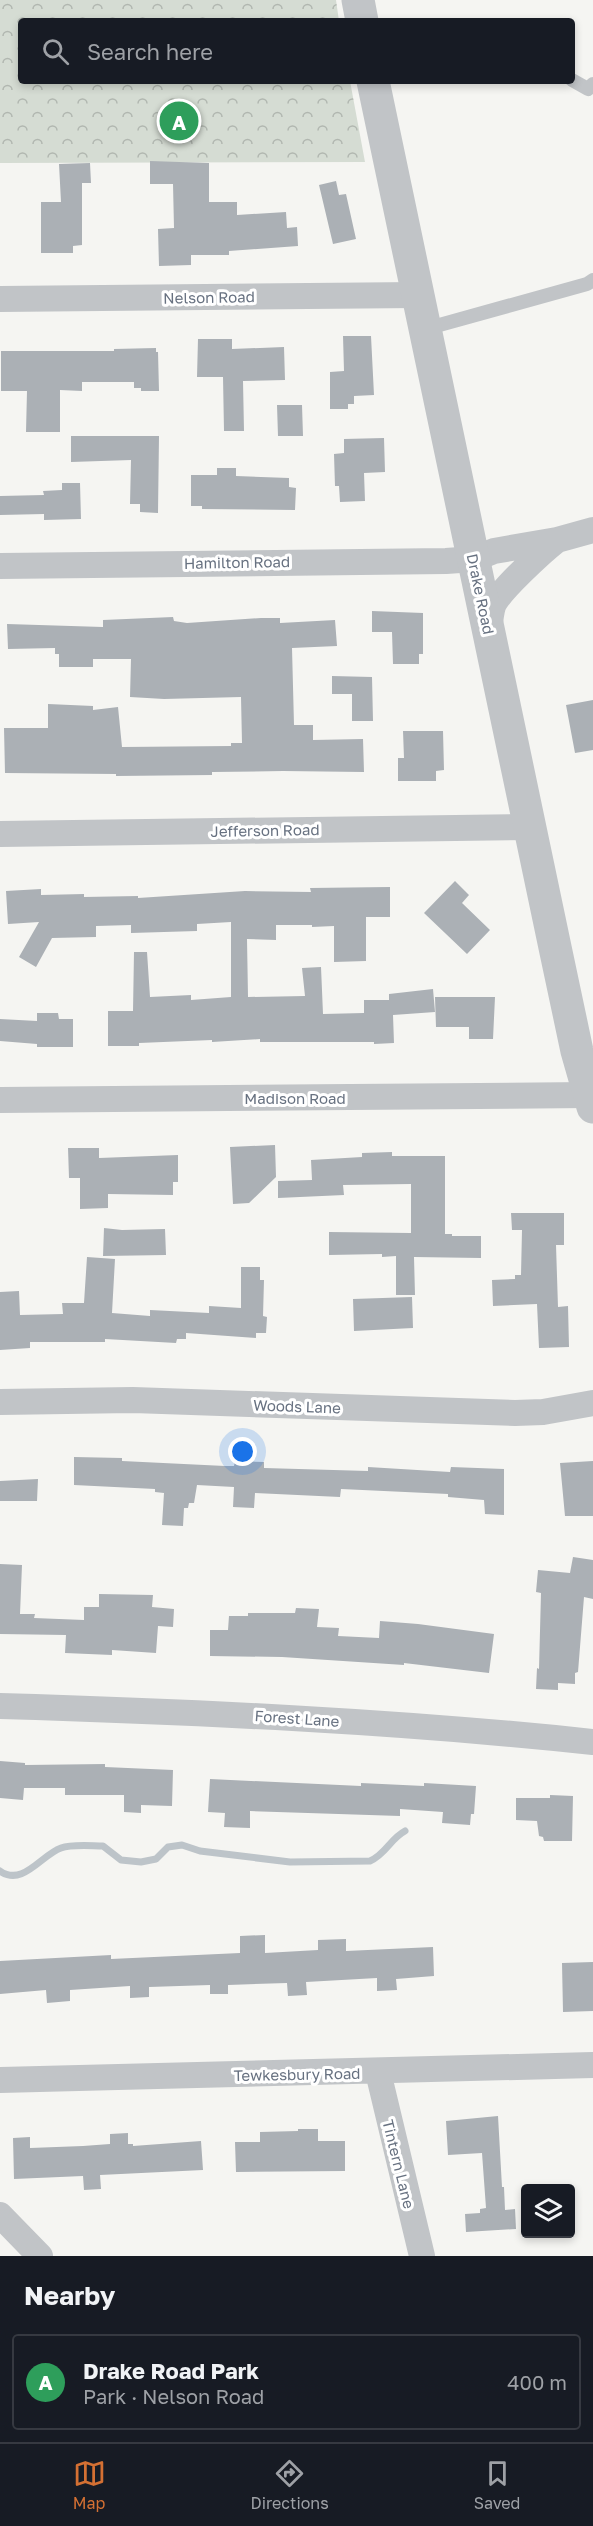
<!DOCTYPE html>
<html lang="en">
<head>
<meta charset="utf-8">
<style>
	:root { --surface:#171b24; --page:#20242c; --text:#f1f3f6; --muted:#9ea1a6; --line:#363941; --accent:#d47033 }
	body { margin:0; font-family:"Golos Text",sans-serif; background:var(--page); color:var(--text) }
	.controls { position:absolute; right:18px; bottom:18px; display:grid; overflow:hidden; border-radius:6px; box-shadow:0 3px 9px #0003 }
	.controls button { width:54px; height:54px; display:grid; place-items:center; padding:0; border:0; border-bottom:2px solid var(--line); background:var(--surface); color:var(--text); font:30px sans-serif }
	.you { position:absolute; left:243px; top:1452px; width:21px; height:21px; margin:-15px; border:4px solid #fff; border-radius:50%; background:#1a73e8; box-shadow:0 0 0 9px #1a73e833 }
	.badge { display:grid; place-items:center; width:39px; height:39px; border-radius:50%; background:var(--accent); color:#fff; font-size:20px; font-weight:700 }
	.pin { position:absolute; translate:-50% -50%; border:3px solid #fff; box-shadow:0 2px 6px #0006 }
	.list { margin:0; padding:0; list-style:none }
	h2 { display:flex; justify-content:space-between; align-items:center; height:78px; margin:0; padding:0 24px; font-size:26px }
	h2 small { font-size:20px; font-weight:400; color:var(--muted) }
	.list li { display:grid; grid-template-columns:39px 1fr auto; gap:18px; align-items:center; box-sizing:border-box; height:96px; margin:0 12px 12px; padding:0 12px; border:2px solid var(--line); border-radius:6px }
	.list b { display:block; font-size:22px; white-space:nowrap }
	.list p { margin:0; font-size:20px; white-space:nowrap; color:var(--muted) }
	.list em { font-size:20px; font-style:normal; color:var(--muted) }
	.icon { flex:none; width:33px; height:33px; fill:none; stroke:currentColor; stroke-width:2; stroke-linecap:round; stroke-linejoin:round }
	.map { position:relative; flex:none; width:593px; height:2256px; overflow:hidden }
	.search { position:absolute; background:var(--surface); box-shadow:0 3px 9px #0003; left:18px; right:18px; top:18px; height:66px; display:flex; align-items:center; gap:15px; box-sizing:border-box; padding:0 21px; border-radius:6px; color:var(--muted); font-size:22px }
	.sheet { height:186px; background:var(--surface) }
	nav { display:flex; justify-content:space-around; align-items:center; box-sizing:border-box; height:84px; border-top:2px solid var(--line); background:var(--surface); font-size:16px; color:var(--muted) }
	nav a { display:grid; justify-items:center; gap:3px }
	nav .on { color:var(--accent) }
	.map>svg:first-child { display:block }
	.park { fill:url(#park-crowns) }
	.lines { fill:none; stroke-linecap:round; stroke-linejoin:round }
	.stream { stroke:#bdc4c9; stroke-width:7 }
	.building { fill:#abb0b5 }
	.service { stroke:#c1c4c7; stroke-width:14 }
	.minor { stroke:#c1c4c7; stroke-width:26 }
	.tertiary { stroke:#c1c4c7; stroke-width:33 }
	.labels { text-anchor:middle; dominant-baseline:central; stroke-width:6; stroke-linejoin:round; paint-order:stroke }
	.street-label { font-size:15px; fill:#677180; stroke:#fff }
</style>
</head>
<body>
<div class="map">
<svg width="593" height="2256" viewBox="0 0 593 2256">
	<defs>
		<pattern id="park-crowns" width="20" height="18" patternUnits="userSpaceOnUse" patternTransform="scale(1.5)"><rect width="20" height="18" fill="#d5dcd3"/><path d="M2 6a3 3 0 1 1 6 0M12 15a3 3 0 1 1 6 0" fill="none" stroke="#b1b7b0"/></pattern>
	</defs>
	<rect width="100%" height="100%" fill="#f5f5f2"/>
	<path class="park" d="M0,0H336L339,21H21V81H350L365,162L0,163Z"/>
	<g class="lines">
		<path class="stream" d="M0,1871C23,1887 41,1855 61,1848C72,1844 91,1846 103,1846L121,1860L141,1862L156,1859L168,1847L182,1845L200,1851L290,1862L370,1861C386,1854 390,1839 405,1831"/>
	</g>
	<path class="building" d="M150,161L209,163V202H237V215L286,212L287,228L297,227L298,246L229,251V255H191V265L159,266L158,229L174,228L173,184H150Z
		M90,163L91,183H82V245L73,246V253H41V202H61L59,164Z
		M336,181L339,195L346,194L356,239L333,244L319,185Z
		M343,336H371L374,395L354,396V404H348V409H330V372L344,371Z
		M198,339H232V349L284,347L285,380L243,381L244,431H224L223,377H197Z
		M156,348V352H158L159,391H141V388H134V382H82V391L60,390V432H26L27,391H1V351H114V349Z
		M277,405H302L303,436H278Z
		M71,436H159L158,513L140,512V504H130L131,460L71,462Z
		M384,438L385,472L364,473L365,501L340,502L339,486H335L334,454L344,453V439Z
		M217,468H236V476L289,478V487L296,488L295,510L202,509V506H191V475H217Z
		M62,483H80L81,519L44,520V514L0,515V496L44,495L43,491L62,490Z
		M372,611L423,613V654H419V664H393L392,632H372Z
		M173,617L174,621L187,623L261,618H280V623L335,620L337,646L292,648L294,725H313V740L363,739L364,772L283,771L212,772V775L116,776V774L5,773L4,728H48V704L93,706V710L118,707L122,747L231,746V743H242L241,697L164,699L130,697L131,659H93V667H59V654H55V648L8,649L7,624L103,627V620Z
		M332,676L372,677L373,721H352V694H332Z
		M593,700V750L575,753L566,705Z
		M403,731H443L444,770L436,771V781H398V758H404Z
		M455,881L469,895L462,903L490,930L467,954L424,913Z
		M390,887V917H366V961L334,962V926L312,927V925H276V940L247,939L248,997L305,996L302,968L321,967L323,1014L364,1013V1000H389V994L433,989L435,1012L393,1015L394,1043L374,1044V1042H260V1039L212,1042V1040L139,1043V1046H108V1011H133L134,952H147L150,997L191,995V1000L231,997V922L197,924V931L131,933V925L96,926V937L52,938L36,967L19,957L39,922L8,924L6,891L41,889V895L84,894V897L138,896V898L245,891L311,892L310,888Z
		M435,997H495L493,1039H469V1027H436Z
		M37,1013H58L59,1019H73V1047H37V1044L0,1041V1019L37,1021Z
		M275,1145L276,1177L249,1203L233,1204L230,1147Z
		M68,1148H99V1158L178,1155V1182H173V1195L108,1194V1208L80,1209V1178H69Z
		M392,1152V1156H445V1234H452V1236H481V1258L414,1257L415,1295H396V1256L382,1257V1254L329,1255V1232L411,1233V1184L343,1185L344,1195L278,1198V1181L312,1180L311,1160L362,1157V1153Z
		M511,1213H564V1245H556L558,1307L568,1306L569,1347L539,1348L537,1304L493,1306L492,1280L515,1279V1275H521L522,1230H512Z
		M104,1228L122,1230L165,1229L166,1255L103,1256Z
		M87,1257L115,1259L112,1313L150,1316V1310L209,1313V1306L241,1308V1267H260V1280H264L263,1316L267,1317L266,1333H256V1338L186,1333V1339H177L176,1343L105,1339V1342H30V1348L0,1350V1292L19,1291L20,1315L63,1314L62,1303H84Z
		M412,1297L413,1328L354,1331L353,1299Z
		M74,1457L122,1458V1461L225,1466H234L235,1461L264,1462V1468L368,1471V1467L450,1472L451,1467L504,1469V1515L485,1514L484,1500L448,1497V1494L341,1489L340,1497L255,1493L254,1508L233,1507L234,1487L197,1485L194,1503H189L188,1508H184L183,1526L162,1525L164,1493L155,1492V1489L74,1485Z
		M593,1461V1516H565L560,1463Z
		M38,1479L37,1501H0V1481Z
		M573,1557L593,1560V1599L584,1597L578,1672L575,1673V1684L558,1683V1690L536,1689L537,1668L539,1669L541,1593L536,1592L538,1570L570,1573Z
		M0,1564L22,1565L20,1614H35L34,1618L84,1620V1607H99V1594L153,1595L152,1607L174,1609L173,1627L158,1626L156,1653L112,1650V1655L65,1653L66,1635L0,1634Z
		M296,1608L319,1609L317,1627L339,1628L338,1636L379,1638L380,1621L418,1624L494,1634L489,1673L404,1663V1665L282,1657L210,1656V1630H228L229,1616H248V1613H295Z
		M0,1761L25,1763V1765L105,1764V1767L173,1770L172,1806L141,1805V1813L124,1812V1795H65V1788H24L23,1800L0,1798Z
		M210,1779L361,1786V1783L424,1786V1783L476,1786L474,1814H471L470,1825L442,1823L443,1812L400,1809V1816L250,1811V1828L224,1827L225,1813L208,1812Z
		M550,1795L573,1796L572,1841H544L543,1837L539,1836L537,1821L516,1820V1798H550Z
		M265,1935V1953L318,1950V1940L346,1939V1951L433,1947L434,1976L396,1979L397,1990L377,1991V1978L306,1982L307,1995L288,1996L287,1983L228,1985V1994H210V1985L149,1987V1997L130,1998V1986L70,1990V2001L47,2003L46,1990L0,1994V1961L111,1955V1959L240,1953V1936Z
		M593,1962V2011L563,2012L562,1963Z
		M498,2116L502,2187H504L505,2210L515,2209L516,2229L466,2232L465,2214L480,2213V2209L486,2208L482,2153L448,2155L446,2121Z
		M298,2129H318V2141H345V2171L236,2172L235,2142H260V2132L298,2131Z
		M128,2133V2144H133V2146L201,2141L203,2170L100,2175L101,2189L84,2190L83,2176L14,2179L13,2138L30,2137V2148L83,2146L110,2144V2134Z"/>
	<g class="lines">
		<path class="service" d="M572,80L588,89L593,84
			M425,329L587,284L593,280"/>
		<path class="minor" d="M0,299L417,295
			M0,566L446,561L474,559L494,551L557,540L593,530
			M489,630C490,622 491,613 493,606C499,591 543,551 557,540
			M0,834L530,827
			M0,1100L589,1095
			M0,1402L133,1400L515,1413L543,1412L593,1403
			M0,1706C198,1712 396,1721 593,1742
			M378,2072L422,2256
			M0,2080L593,2065
			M0,2215L40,2256"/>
		<path class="tertiary" d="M358,0L362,21
			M373,81L556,952L577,1051L593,1107"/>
	</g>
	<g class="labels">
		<g class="street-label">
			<text transform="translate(209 297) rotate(-1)">Nelson Road</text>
			<text transform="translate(237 562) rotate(-1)">Hamilton Road</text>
			<text transform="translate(481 594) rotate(78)">Drake Road</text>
			<text transform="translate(265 830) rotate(-1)">Jefferson Road</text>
			<text x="295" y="1098">Madison Road</text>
			<text transform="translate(297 1406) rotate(2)">Woods Lane</text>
			<text transform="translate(297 1718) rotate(4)">Forest Lane</text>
			<text transform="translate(297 2074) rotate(-1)">Tewkesbury Road</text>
			<text transform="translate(399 2164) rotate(76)">Tintern Lane</text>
		</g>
	</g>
</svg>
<div class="controls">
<button><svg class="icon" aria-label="layers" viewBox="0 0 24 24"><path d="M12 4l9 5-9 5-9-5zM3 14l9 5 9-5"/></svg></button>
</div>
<div class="you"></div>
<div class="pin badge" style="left:179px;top:121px;background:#2e9e5b">A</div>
<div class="search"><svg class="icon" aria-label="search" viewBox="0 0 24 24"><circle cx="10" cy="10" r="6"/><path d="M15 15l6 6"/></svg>Search here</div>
</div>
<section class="sheet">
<h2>Nearby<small></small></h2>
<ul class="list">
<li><span class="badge" style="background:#2e9e5b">A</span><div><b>Drake Road Park</b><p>Park · Nelson Road</p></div><em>400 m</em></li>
</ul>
</section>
<nav>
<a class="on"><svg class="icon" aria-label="map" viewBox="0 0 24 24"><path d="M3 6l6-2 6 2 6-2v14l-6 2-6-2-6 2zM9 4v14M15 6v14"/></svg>Map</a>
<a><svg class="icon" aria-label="directions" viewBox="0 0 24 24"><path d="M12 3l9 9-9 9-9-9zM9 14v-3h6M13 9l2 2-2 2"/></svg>Directions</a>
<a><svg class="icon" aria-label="saved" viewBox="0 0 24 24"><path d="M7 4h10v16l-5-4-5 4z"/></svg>Saved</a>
</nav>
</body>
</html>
